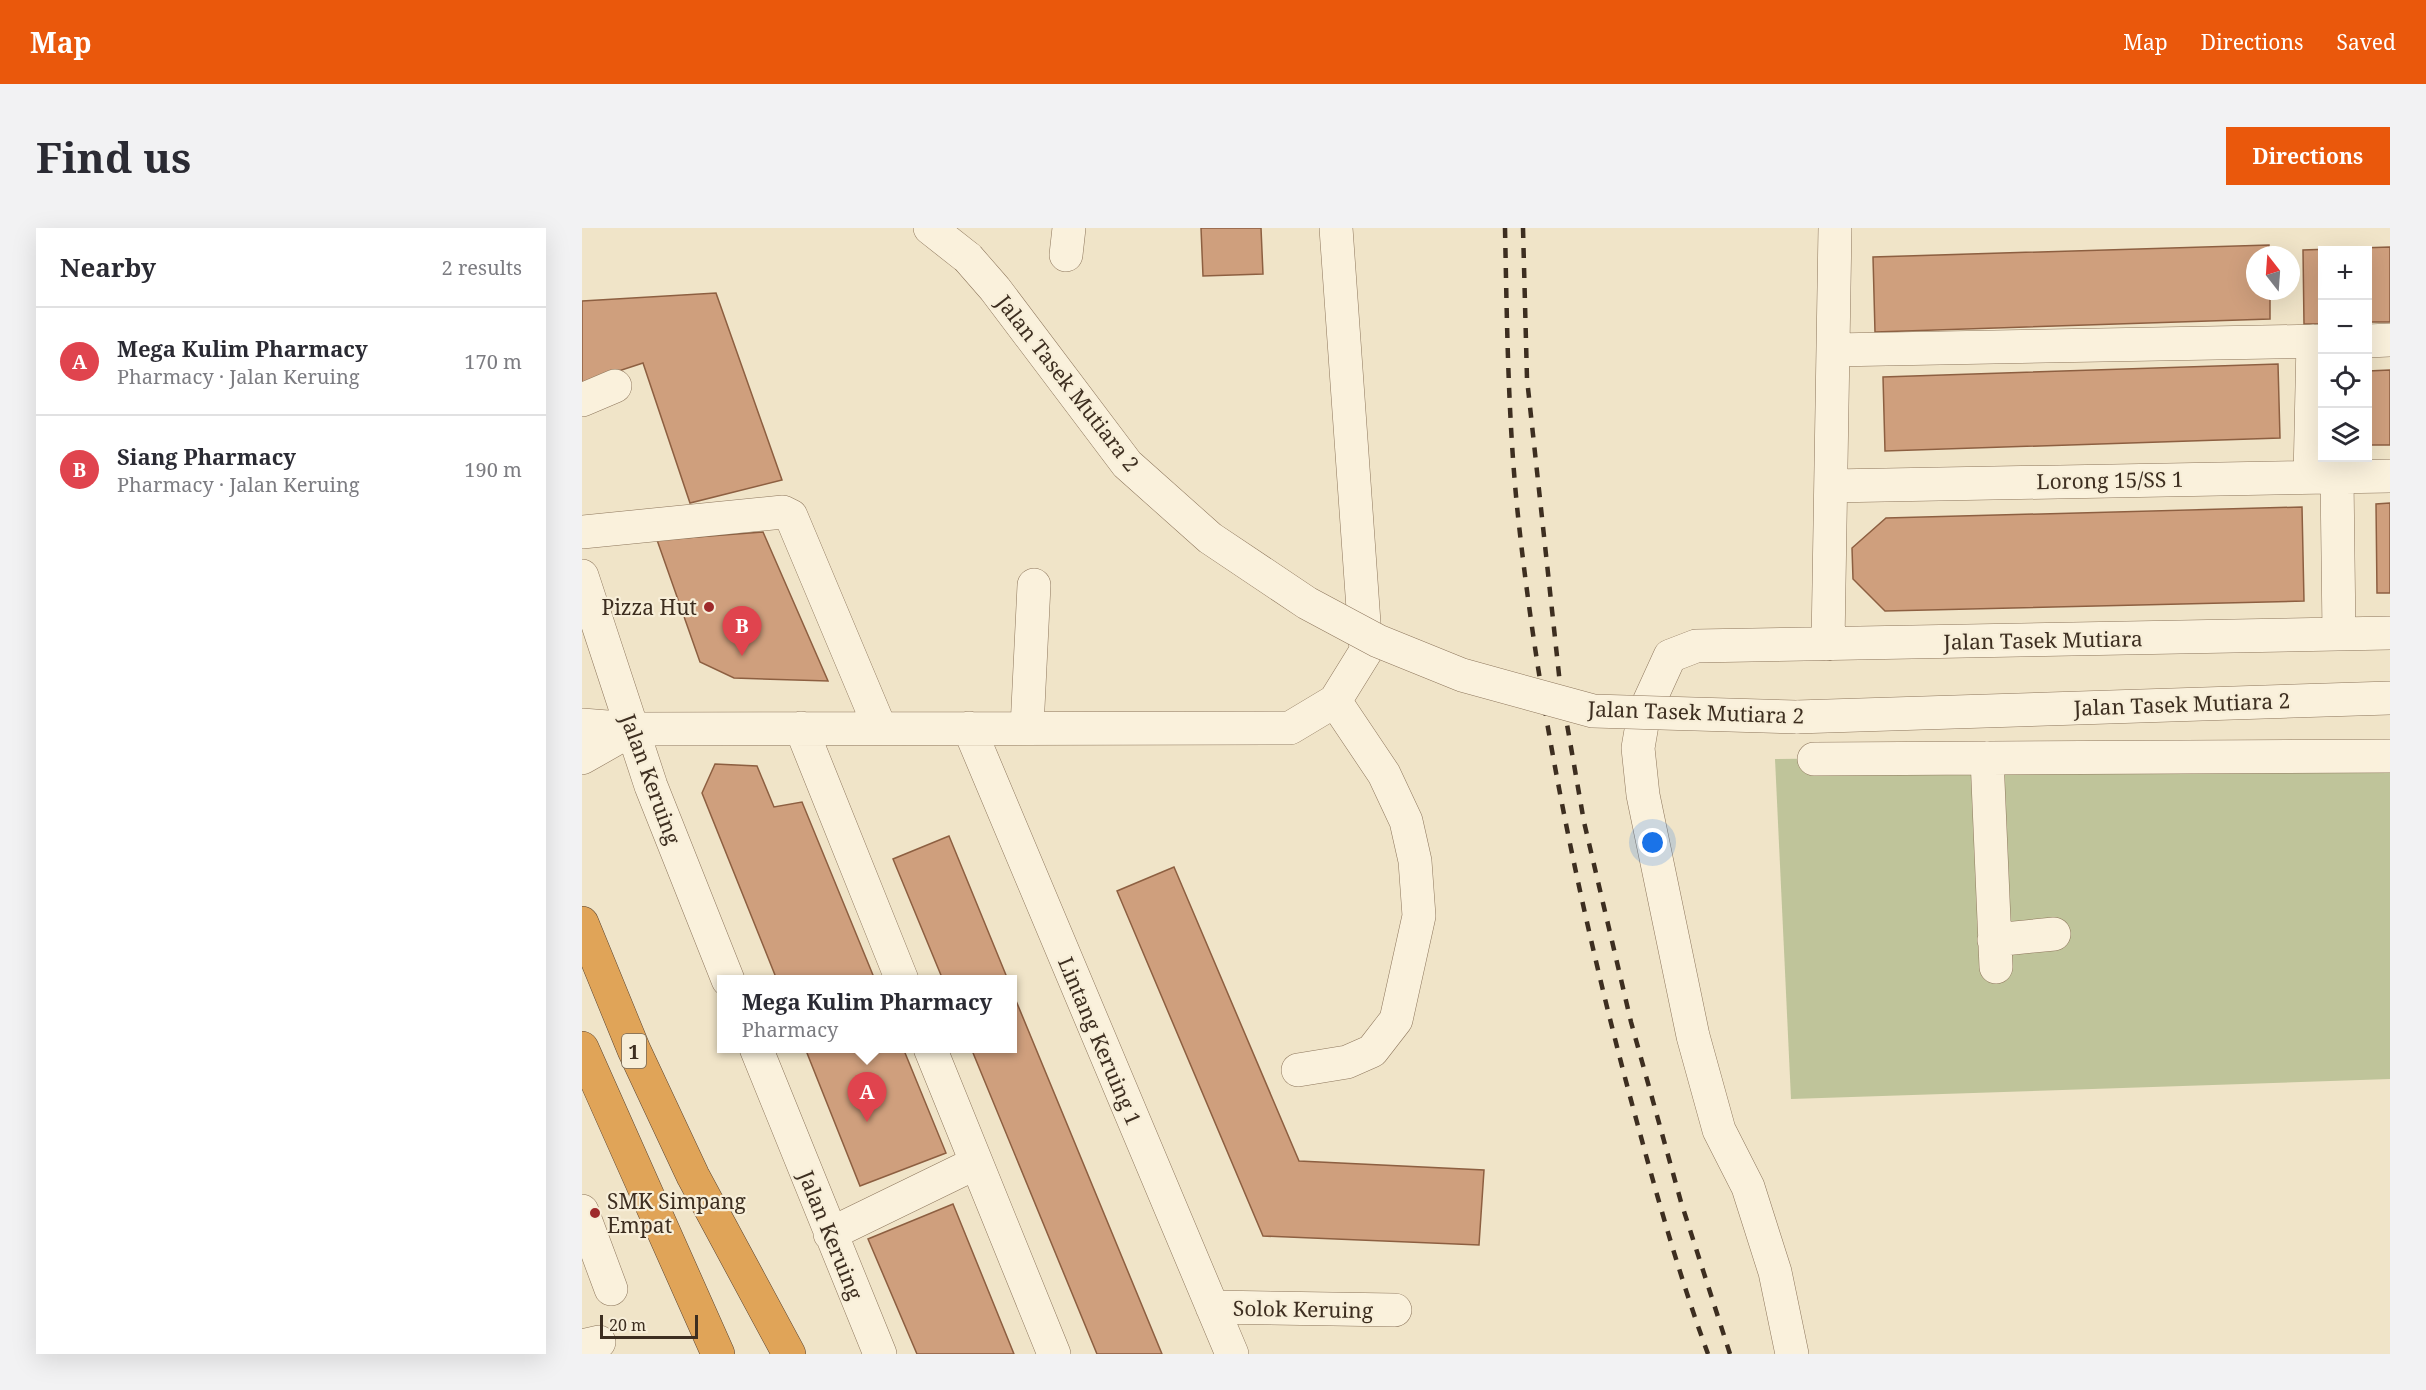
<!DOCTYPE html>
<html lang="en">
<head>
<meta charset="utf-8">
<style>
	:root { --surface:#fff; --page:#f2f2f3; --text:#2b2b33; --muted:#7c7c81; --line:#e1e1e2; --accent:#ea580c }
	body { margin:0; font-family:"Noto Serif",serif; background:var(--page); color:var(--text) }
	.controls { position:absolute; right:18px; top:18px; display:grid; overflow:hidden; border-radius:0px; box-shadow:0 6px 24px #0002 }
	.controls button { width:54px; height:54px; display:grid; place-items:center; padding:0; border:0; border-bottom:2px solid var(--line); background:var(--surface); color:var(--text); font:30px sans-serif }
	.compass { position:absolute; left:1664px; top:18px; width:54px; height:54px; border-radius:50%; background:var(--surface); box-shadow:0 6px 24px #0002; rotate:343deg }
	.scale { position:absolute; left:18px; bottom:15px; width:98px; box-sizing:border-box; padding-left:6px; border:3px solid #3d2e20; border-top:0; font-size:16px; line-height:21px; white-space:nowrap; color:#3d2e20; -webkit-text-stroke:4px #f7eed8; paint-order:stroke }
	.you { position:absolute; left:1071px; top:615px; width:21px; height:21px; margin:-15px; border:4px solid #fff; border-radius:50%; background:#1a73e8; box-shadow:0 0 0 9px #1a73e833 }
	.badge { display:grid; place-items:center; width:39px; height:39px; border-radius:50%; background:var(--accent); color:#fff; font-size:20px; font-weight:700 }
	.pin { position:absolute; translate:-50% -50px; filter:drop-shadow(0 2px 3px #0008) }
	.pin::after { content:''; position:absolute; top:32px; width:21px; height:18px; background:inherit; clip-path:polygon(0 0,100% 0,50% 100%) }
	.popup { position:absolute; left:135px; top:747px; width:300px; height:78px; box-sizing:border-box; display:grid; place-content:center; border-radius:0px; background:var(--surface); filter:drop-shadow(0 2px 4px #0005); font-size:20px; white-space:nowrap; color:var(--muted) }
	.popup b { font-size:22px; color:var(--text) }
	.popup::after { content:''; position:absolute; left:50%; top:100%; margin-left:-12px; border:12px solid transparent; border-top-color:var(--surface) }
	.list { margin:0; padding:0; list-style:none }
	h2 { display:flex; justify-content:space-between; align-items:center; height:78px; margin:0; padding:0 24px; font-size:26px }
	h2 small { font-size:20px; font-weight:400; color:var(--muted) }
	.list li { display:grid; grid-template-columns:39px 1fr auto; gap:18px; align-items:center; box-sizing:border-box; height:108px; padding:0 24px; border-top:2px solid var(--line) }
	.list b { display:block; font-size:22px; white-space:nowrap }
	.list p { margin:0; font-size:20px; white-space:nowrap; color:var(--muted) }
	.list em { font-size:20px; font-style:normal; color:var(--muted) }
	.icon { flex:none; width:33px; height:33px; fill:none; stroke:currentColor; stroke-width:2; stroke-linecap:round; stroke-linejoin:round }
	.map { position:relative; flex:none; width:1808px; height:1126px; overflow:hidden; border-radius:0px }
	header { display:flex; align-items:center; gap:36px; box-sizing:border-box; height:84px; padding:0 30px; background:var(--accent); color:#fff }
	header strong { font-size:28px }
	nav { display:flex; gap:33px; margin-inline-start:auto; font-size:21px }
	.intro { display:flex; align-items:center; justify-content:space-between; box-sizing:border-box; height:144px; padding:0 36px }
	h1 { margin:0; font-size:42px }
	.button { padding:15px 27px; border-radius:0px; background:var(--accent); color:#fff; font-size:21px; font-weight:700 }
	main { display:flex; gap:36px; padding:0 36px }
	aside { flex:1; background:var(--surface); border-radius:0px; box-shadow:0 6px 24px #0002 }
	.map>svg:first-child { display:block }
	.cemetery { fill:#bfc49a }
	.building { fill:#cf9f7d; stroke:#8d5f41; stroke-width:1.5 }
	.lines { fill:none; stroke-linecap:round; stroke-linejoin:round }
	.minor-casing { stroke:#8d765c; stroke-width:34 }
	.highway-casing { stroke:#5b4430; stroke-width:34 }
	.minor { stroke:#faf1dc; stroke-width:33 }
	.highway { stroke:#e0a458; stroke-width:33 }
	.rail { stroke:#3d2e20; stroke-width:4.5; stroke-dasharray:10 10; stroke-linecap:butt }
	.minor-bridge-casing { stroke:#8d765c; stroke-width:34; stroke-linecap:butt }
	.minor-bridge { stroke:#faf1dc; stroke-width:33 }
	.poi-dot { fill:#9e2a2b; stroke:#f7eed8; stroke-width:2 }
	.labels { text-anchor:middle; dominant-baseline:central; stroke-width:4.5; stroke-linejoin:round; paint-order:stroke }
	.shield { fill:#f7eed8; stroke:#756857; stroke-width:1.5 }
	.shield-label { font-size:20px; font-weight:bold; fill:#3d2e20 }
	.street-label { font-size:21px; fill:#3d2e20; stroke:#f7eed8 }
	.poi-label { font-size:21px; fill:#3d2e20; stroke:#f7eed8; text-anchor:end }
</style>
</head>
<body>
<header>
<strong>Map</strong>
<nav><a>Map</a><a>Directions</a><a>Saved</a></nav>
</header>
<div class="intro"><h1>Find us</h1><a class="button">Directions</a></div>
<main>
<aside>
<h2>Nearby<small>2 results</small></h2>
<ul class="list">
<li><span class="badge" style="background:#e0444e">A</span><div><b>Mega Kulim Pharmacy</b><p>Pharmacy · Jalan Keruing</p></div><em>170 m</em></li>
<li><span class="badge" style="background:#e0444e">B</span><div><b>Siang Pharmacy</b><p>Pharmacy · Jalan Keruing</p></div><em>190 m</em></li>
</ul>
</aside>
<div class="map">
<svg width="1808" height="1126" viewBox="0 0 1808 1126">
	<rect width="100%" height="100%" fill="#f0e4c8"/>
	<path class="cemetery" d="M1808,523V851L1209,871L1193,531Z"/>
	<path class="building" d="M619,0H679L681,46L621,48Z
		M1687,17V27H1673V63H1688V91L1293,104L1291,29Z
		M1808,19V94H1786V22H1740V96H1722L1721,22Z
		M134,65L200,252L108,275L61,135L0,155V73Z
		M1696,136L1698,210L1303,223L1301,149Z
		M1808,142V217H1786V143Z
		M1808,275V365H1795L1794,276Z
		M1720,279L1722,373L1303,383L1271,351L1270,320L1304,290Z
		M181,304L246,453L152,450L118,434L75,312Z
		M133,536L175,538L192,579L220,574L293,752H195L120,565Z
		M367,608L426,752H361L311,631Z
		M592,639L717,933L902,942L897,1017L681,1008L535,663Z
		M430,763L580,1126H515L389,820H430Z
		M223,820H321L364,925L278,958Z
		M371,976L432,1126H335L286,1011Z"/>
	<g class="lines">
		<g class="minor-casing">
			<path id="minor" d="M348,0L386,30
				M484,27L487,0
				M1786,113L1808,112
				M1251,122L1740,113
				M0,172L33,158
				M1728,249L1731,113
				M1755,249L1757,406
				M1249,258L1808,248
				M0,304L201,284L209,288L298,500
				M0,348L69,558L146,752
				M1246,416L1253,0
				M1214,489L1808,470
				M0,497L51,501L708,500L753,473L784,423L754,0
				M219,500L320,752
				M387,500L650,1126
				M445,500L452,357
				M0,530L51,501
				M1405,530L1414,739
				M1232,531L1808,528
				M1412,712L1472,706
				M174,820L298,1126
				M348,820L472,1126
				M716,842L765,834L790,823L814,792L837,688L833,633L824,593L802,546L753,473
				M0,983L29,1061
				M248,1006L394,935
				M630,1079L813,1082
				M0,1118L17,1114
				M1210,1126L1193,1044L1166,959L1137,902L1111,808L1061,567L1056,520L1062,485L1088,428L1114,418L1808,405"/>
		</g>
		<g class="highway-casing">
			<path id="highway" d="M0,695L52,822L111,948L207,1126
				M0,820L136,1126"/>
		</g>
		<use href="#minor" class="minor"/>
		<use href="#highway" class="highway"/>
		<path class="rail" d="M923,0C925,96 926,193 936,288C957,482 996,672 1046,861C1070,950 1094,1039 1126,1126
			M941,0L945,151L978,456L1002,594L1049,794L1099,974L1148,1126"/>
		<g class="minor-bridge-casing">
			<path id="minor-bridge" d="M386,30L413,61L545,236L628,310L725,375L796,413L880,447L1011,483L1214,489"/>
		</g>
		<use href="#minor-bridge" class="minor-bridge"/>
	</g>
	<g class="poi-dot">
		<circle cx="127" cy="379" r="6"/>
		<circle cx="13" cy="985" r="6"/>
	</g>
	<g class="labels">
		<rect class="shield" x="40" y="806" width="24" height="34" rx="4.5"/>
		<g class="shield-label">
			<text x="52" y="823">1</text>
		</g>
		<g class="street-label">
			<text transform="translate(486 155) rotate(52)">Jalan Tasek Mutiara 2</text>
			<text transform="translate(1528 252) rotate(-1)">Lorong 15/SS 1</text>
			<text transform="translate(1461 412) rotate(-1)">Jalan Tasek Mutiara</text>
			<text transform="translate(1600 476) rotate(-2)">Jalan Tasek Mutiara 2</text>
			<text transform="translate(1114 484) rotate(2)">Jalan Tasek Mutiara 2</text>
			<text transform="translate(69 551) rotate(70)">Jalan Keruing</text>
			<text transform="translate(518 813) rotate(67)">Lintang Keruing 1</text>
			<text transform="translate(249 1007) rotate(68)">Jalan Keruing</text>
			<text transform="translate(721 1081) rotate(1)">Solok Keruing</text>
		</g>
		<g class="poi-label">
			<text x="115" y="379">Pizza Hut</text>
			<text x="25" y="973" text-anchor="start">SMK Simpang<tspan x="25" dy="24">Empat</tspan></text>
		</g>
	</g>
</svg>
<div class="controls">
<button>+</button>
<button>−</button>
<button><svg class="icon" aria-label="locate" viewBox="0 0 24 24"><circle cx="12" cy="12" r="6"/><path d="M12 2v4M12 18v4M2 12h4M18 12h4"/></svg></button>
<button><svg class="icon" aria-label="layers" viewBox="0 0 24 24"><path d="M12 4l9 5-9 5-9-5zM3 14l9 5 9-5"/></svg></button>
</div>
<svg class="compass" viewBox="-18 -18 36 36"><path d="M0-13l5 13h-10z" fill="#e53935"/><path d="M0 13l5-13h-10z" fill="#7c7c81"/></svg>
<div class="scale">20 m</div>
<div class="you"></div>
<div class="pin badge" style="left:285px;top:894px;background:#e0444e">A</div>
<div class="popup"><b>Mega Kulim Pharmacy</b>Pharmacy</div>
<div class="pin badge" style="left:160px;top:428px;background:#e0444e">B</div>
</div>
</main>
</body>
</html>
